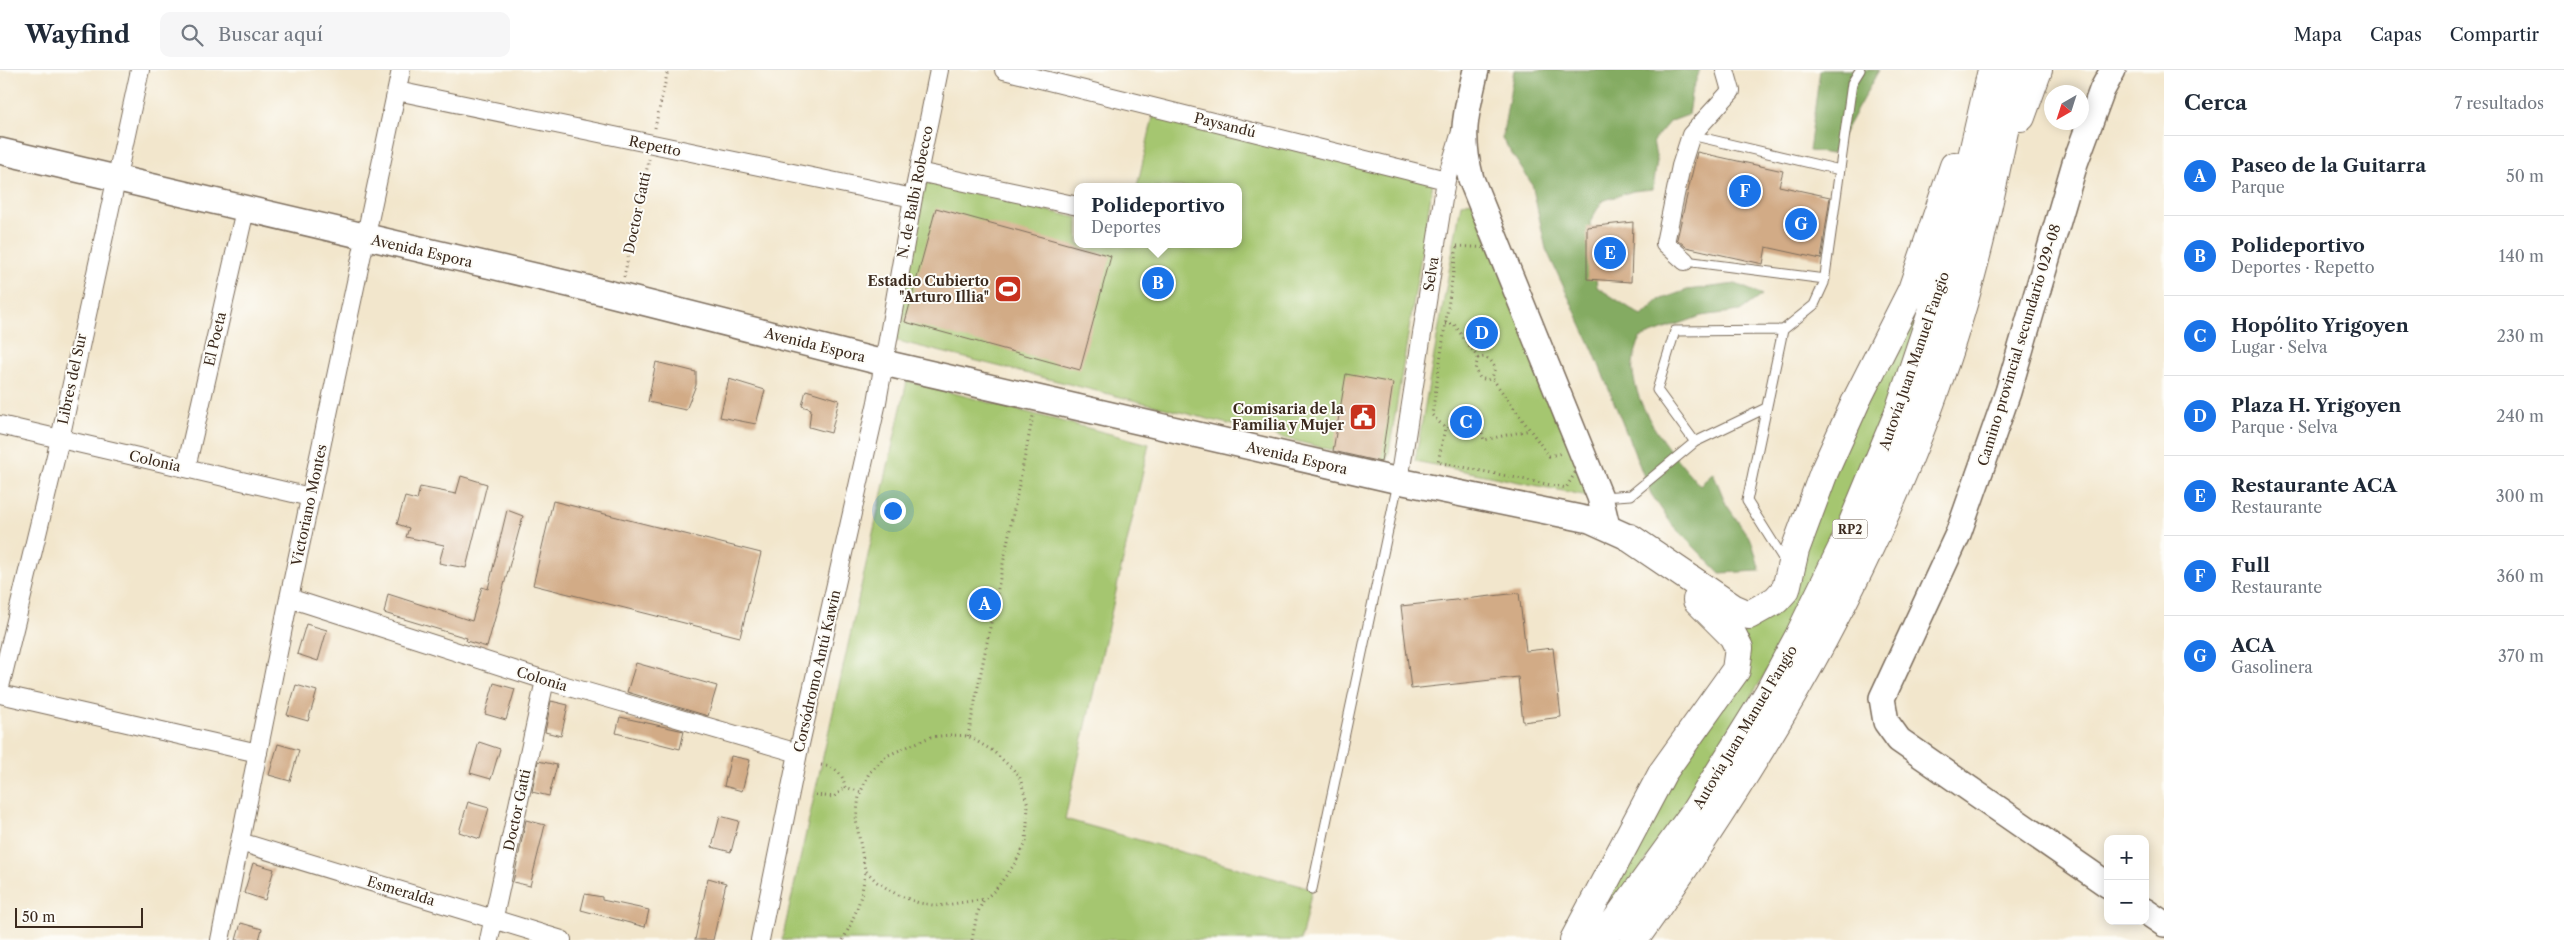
<!DOCTYPE html>
<html lang="es">
<head>
<meta charset="utf-8">
<style>
	:root { --surface:#fff; --page:#f6f6f7; --text:#1f2937; --muted:#747a83; --line:#e0e1e3; --accent:#1a73e8 }
	body { margin:0; font-family:"Libre Caslon Text",serif; background:var(--page); color:var(--text) }
	.controls { position:absolute; right:15px; bottom:15px; display:grid; overflow:hidden; border-radius:10px; box-shadow:0 2px 12px #0003 }
	.controls button { width:45px; height:45px; display:grid; place-items:center; padding:0; border:0; border-bottom:1px solid var(--line); background:var(--surface); color:var(--text); font:25px sans-serif }
	.compass { position:absolute; left:2044px; top:15px; width:45px; height:45px; border-radius:50%; background:var(--surface); box-shadow:0 2px 12px #0003; rotate:219deg }
	.scale { position:absolute; left:15px; bottom:12px; width:128px; box-sizing:border-box; padding-left:5px; border:2px solid #3b2a1e; border-top:0; font-size:14px; line-height:18px; white-space:nowrap; color:#3b2a1e; -webkit-text-stroke:4px #fdfcf7; paint-order:stroke }
	.you { position:absolute; left:892px; top:440px; width:18px; height:18px; margin:-12px; border:4px solid #fff; border-radius:50%; background:#1a73e8; box-shadow:0 0 0 8px #1a73e833 }
	.badge { display:grid; place-items:center; width:32px; height:32px; border-radius:50%; background:var(--accent); color:#fff; font-size:16px; font-weight:700 }
	.pin { position:absolute; translate:-50% -50%; border:2px solid #fff; box-shadow:0 1px 5px #0006 }
	.popup { position:absolute; left:1074px; top:113px; width:168px; height:65px; box-sizing:border-box; display:grid; place-content:center; border-radius:10px; background:var(--surface); filter:drop-shadow(0 1px 4px #0005); font-size:16px; white-space:nowrap; color:var(--muted) }
	.popup b { font-size:19px; color:var(--text) }
	.popup::after { content:''; position:absolute; left:50%; top:100%; margin-left:-10px; border:10px solid transparent; border-top-color:var(--surface) }
	.list { margin:0; padding:0; list-style:none }
	h2 { display:flex; justify-content:space-between; align-items:center; height:65px; margin:0; padding:0 20px; font-size:21px }
	h2 small { font-size:16px; font-weight:400; color:var(--muted) }
	.list li { display:grid; grid-template-columns:32px 1fr auto; gap:15px; align-items:center; box-sizing:border-box; height:80px; padding:0 20px; border-top:1px solid var(--line) }
	.list b { display:block; font-size:19px; white-space:nowrap }
	.list p { margin:0; font-size:16px; white-space:nowrap; color:var(--muted) }
	.list em { font-size:16px; font-style:normal; color:var(--muted) }
	.icon { flex:none; width:28px; height:28px; fill:none; stroke:currentColor; stroke-width:2; stroke-linecap:round; stroke-linejoin:round }
	.map { position:relative; flex:none; width:2164px; height:870px; overflow:hidden }
	header { display:flex; align-items:center; gap:30px; box-sizing:border-box; height:70px; padding:0 25px; background:var(--surface); border-bottom:1px solid var(--line) }
	header strong { font-size:24px }
	nav { display:flex; gap:28px; margin-inline-start:auto; font-size:18px }
	.search { width:350px; height:45px; background:var(--page); display:flex; align-items:center; gap:12px; box-sizing:border-box; padding:0 18px; border-radius:10px; color:var(--muted); font-size:19px }
	main { display:flex }
	aside { flex:1; background:var(--surface) }
	.map>svg:first-child { display:block }
	.green { fill:#a5c66f; stroke:#707846 }
	.forest { fill:#84ab62; stroke:#606a40 }
	.building { fill:#d2ab86 }
	.lines { fill:none; stroke-linecap:round; stroke-linejoin:round }
	.lane-casing { stroke:#7b6c5b; stroke-width:11 }
	.street-casing { stroke:#7b6c5b; stroke-width:20 }
	.secondary-casing { stroke:#7b6c5b; stroke-width:28 }
	.highway-casing { stroke:#7b6c5b; stroke-width:30 }
	.path { stroke:#7b6c5b; stroke-width:3; stroke-dasharray:1 4; stroke-linecap:butt }
	.lane { stroke:#fff; stroke-width:9 }
	.street { stroke:#fff; stroke-width:18 }
	.secondary { stroke:#fff; stroke-width:25 }
	.highway { stroke:#fff; stroke-width:28 }
	.labels { text-anchor:middle; dominant-baseline:central; stroke-width:4; stroke-linejoin:round; paint-order:stroke }
	.shield { fill:#fdfcf7; stroke:#75695f; stroke-width:1 }
	.shield-label { font-size:12px; font-weight:bold; fill:#3b2a1e }
	.street-label { font-size:14px; fill:#3b2a1e; stroke:#fdfcf7 }
	.poi-label { font-size:14px; font-weight:bold; fill:#3b2a1e; stroke:#fdfcf7; text-anchor:end }
</style>
</head>
<body>
<header>
<strong>Wayfind</strong>
<div class="search"><svg class="icon" aria-label="search" viewBox="0 0 24 24"><circle cx="10" cy="10" r="6"/><path d="M15 15l6 6"/></svg>Buscar aquí</div>
<nav><a>Mapa</a><a>Capas</a><a>Compartir</a></nav>
</header>
<main>
<div class="map">
<svg width="2164" height="870" viewBox="0 0 2164 870">
	<rect width="100%" height="100%" fill="#fdfcf7"/>
	<filter id="ink" filterUnits="userSpaceOnUse"><feTurbulence type="fractalNoise" baseFrequency=".02" numOctaves="2"/><feDisplacementMap in="SourceGraphic" scale="10" xChannelSelector="R" yChannelSelector="G"/><feConvolveMatrix kernelMatrix="1 2 1 2 8 2 1 2 1" color-interpolation-filters="sRGB"/></filter>
	<filter id="wash" filterUnits="userSpaceOnUse"><feTurbulence type="fractalNoise" baseFrequency=".0096" numOctaves="4" result="noise"/><feDisplacementMap in="SourceGraphic" scale="20" xChannelSelector="R" yChannelSelector="G"/><feGaussianBlur stdDeviation="1.12" result="paint"/><feColorMatrix in="noise" values="0 0 0 0 0 0 0 0 0 0 0 0 0 0 0 0 0 1.4 0 .05"/><feComposite in="paint" operator="in"/></filter>
	<g filter="url(#wash)">
		<rect width="100%" height="100%" fill="#f2e6cc"/>
		<path class="green" d="M1153,47L1433,112L1387,394L886,268L922,111L1078,148V174H1238V117H1137Z
			M1472,132L1593,427L1415,391L1461,134Z
			M1936,198L1870,391L1789,565L1679,744L1590,870L1645,754L1748,595L1686,512L1759,548L1836,392Z
			M907,311L1149,374L1065,749L1312,819L1301,870H782Z"/>
		<path class="forest" d="M1514,0H1700L1691,24L1688,45L1669,52L1653,71L1657,91L1653,119L1633,121L1602,131L1590,152L1597,217L1642,246L1659,230L1687,220L1736,214L1762,225L1740,241L1701,246L1640,268C1637,278 1631,293 1633,303C1639,347 1672,384 1700,416L1713,402L1726,434L1752,472L1760,501L1720,503L1673,456L1651,424L1593,280L1546,179L1532,114L1502,69Z
			M1820,0H1879L1832,84L1809,81Z"/>
		<g id="blocks">
			<path class="building" d="M1697,82L1783,101L1779,116L1830,127L1821,189L1766,177L1763,194L1686,177L1677,169Z
				M936,138L1111,186L1080,300L905,252Z
				M1633,152L1631,212L1587,209V157Z
				M656,292L696,302V315L686,340L648,332Z
				M1346,304L1393,313L1381,392L1333,381Z
				M729,309L765,320L756,354L720,347Z
				M806,320L839,330L831,363L809,357L811,339L802,336Z
				M461,406L487,414L466,498L439,493L444,475L406,467L409,458L397,454L405,427L417,430L420,417L456,424Z
				M553,431L761,483L740,567L533,515Z
				M507,440L523,446L487,577L466,571L467,568L384,543L388,524L472,551L482,517L488,519Z
				M1519,523L1526,581L1553,578L1561,647L1523,652L1518,607L1411,619L1401,536Z
				M306,554L327,560L318,591L297,584Z
				M636,593L717,616L708,646L627,622Z
				M494,613L515,619L506,650L485,644Z
				M296,615L317,621L308,651L287,645Z
				M551,631L568,635L561,666L545,662Z
				M620,647L684,661L680,679L616,663Z
				M479,672L500,679L491,709L470,703Z
				M278,674L299,680L290,711L269,705Z
				M731,686L750,690L742,721L724,716Z
				M538,691L557,695L549,726L532,722Z
				M468,732L489,738L480,769L459,762Z
				M720,746L739,751L731,782L712,777Z
				M526,750L545,755L530,816L513,812Z
				M253,793L274,799L265,830L244,823Z
				M708,808L726,813L713,870H695Z
				M585,824L602,827V830L649,840L645,857L581,840Z
				M241,853L262,859L259,870H236Z"/>
		</g>
	</g>
	<g filter="url(#ink)">
		<use href="#blocks" fill-opacity="0" stroke="#7b6c5b" stroke-width="1"/>
		<g class="lines">
			<g class="lane-casing">
				<path id="lane" d="M1691,65L1840,100
					M1685,191L1825,209
					M1766,338L1695,372L1657,320L1675,261L1783,260
					M1602,427L1631,425L1695,372
					M1786,493L1747,431L1783,260L1814,235L1824,213L1852,13L1860,0
					M1312,819L1398,413"/>
			</g>
			<g class="street-casing">
				<path id="street" d="M1004,0L1446,110
					M397,21L913,128
					M918,102L1078,136
					M1685,191L1665,173L1681,96L1691,65L1731,21L1725,0
					M0,355L310,427
					M186,398L245,140
					M1399,411L1446,110L1461,62
					M289,528L545,610L798,683
					M0,617L60,369L140,0
					M0,624L258,683
					M240,772L562,870
					M220,870L289,528L401,0
					M489,870L545,610
					M760,870L798,683L877,332L913,128L939,0"/>
			</g>
			<g class="secondary-casing">
				<path id="secondary" d="M1476,0C1466,43 1459,65 1471,109L1600,427L1607,456
					M0,81L607,223L884,293L1037,328L1399,411L1590,450L1630,468
					M2108,815L1899,670L1886,652L1882,628L1958,464L2008,322L2075,93L2102,20L2113,0
					M2145,841L2164,854"/>
			</g>
			<g class="highway-casing">
				<path id="highway" d="M2021,47L2038,0
					M1630,468L1733,538L1749,545L1776,530L1786,519L1795,480L1824,402L1857,329L1912,220L1954,96
					M1574,870L1663,702L1736,600L1739,578L1733,566L1697,530
					M1602,870L1694,743L1768,624L1799,566L1844,474L1898,344L1945,204L1992,0
					M1634,870C1771,677 1892,472 1960,244C1984,164 1999,82 2017,0"/>
			</g>
			<path class="path" d="M655,58L668,0
				M1457,176L1489,178L1578,398L1566,418L1438,392L1445,358L1432,345Z
				M624,207L649,89
				M1445,254H1454L1478,288L1485,287L1491,291L1495,297L1492,308L1549,386L1562,383
				M1478,288L1475,300L1480,308L1487,310L1492,308
				M1447,358L1461,356L1459,347L1477,345L1484,370L1530,360
				M950,665L968,666L993,681L1019,705L1028,735L1026,773L1014,795L995,820L985,829L939,836L919,833L896,824L877,812L865,800L856,750L859,726L869,703L886,686L930,667Z
				M968,666L1033,346
				M821,695C835,697 843,703 845,717L861,722
				M815,725L834,727L845,717
				M843,870C855,846 863,827 865,800
				M972,870L977,844L984,829"/>
			<use href="#lane" class="lane"/>
			<use href="#street" class="street"/>
			<use href="#secondary" class="secondary"/>
			<use href="#highway" class="highway"/>
		</g>
	</g>
	<defs>
		<g id="stadium-square" transform="scale(1.4375)"><rect x="-9" y="-9" width="18" height="18" rx="4" fill="#c8321e" stroke="#fdfcf7"/><path d="M0-5a6.5 5 0 1 0 0 10a6.5 5 0 1 0 0-10ZM-3.5-1.8h7v3.6h-7Z" fill="#fff"/></g>
		<g id="civic-square" transform="scale(1.4375)"><rect x="-9" y="-9" width="18" height="18" rx="4" fill="#c8321e" stroke="#fdfcf7"/><path d="M-.6-6.5H3V-4.5H.6V-3L4-1V1h2V6H-6V1h2V-1L-.6-3ZM-1.2 2.5V6h2.4V2.5Z" fill="#fff"/></g>
	</defs>
	<g fill-rule="evenodd">
		<use href="#stadium-square" x="1008" y="219"/>
		<use href="#civic-square" x="1363" y="347"/>
	</g>
	<g class="labels">
		<rect class="shield" x="1832.5" y="449.5" width="35" height="19" rx="4"/>
		<g class="shield-label">
			<text x="1850" y="459">RP2</text>
		</g>
		<g class="street-label">
			<text transform="translate(1225 55) rotate(14)">Paysandú</text>
			<text transform="translate(655 76) rotate(12)">Repetto</text>
			<text transform="translate(915 122) rotate(-79)">N. de Balbi Robecco</text>
			<text transform="translate(637 143) rotate(-78)">Doctor Gatti</text>
			<text transform="translate(422 181) rotate(13)">Avenida Espora</text>
			<text transform="translate(1431 204) rotate(-81)">Selva</text>
			<text transform="translate(215 269) rotate(-77)">El Poeta</text>
			<text transform="translate(815 275) rotate(14)">Avenida Espora</text>
			<text transform="translate(2019 275) rotate(-73)">Camino provincial secundario 029-08</text>
			<text transform="translate(1914 291) rotate(-71)">Autovía Juan Manuel Fangio</text>
			<text transform="translate(72 309) rotate(-78)">Libres del Sur</text>
			<text transform="translate(1297 388) rotate(13)">Avenida Espora</text>
			<text transform="translate(155 391) rotate(13)">Colonia</text>
			<text transform="translate(309 435) rotate(-78)">Victoriano Montes</text>
			<text transform="translate(817 601) rotate(-77)">Corsódromo Antú Kawin</text>
			<text transform="translate(542 609) rotate(17)">Colonia</text>
			<text transform="translate(1745 657) rotate(-59)">Autovía Juan Manuel Fangio</text>
			<text transform="translate(517 740) rotate(-78)">Doctor Gatti</text>
			<text transform="translate(401 821) rotate(17)">Esmeralda</text>
		</g>
		<g class="poi-label">
			<text x="989" y="211">Estadio Cubierto<tspan x="989" dy="16">"Arturo Illia"</tspan></text>
			<text x="1344" y="339">Comisaria de la<tspan x="1344" dy="16">Familia y Mujer</tspan></text>
		</g>
	</g>
</svg>
<div class="controls">
<button>+</button>
<button>−</button>
</div>
<svg class="compass" viewBox="-18 -18 36 36"><path d="M0-13l5 13h-10z" fill="#e53935"/><path d="M0 13l5-13h-10z" fill="#747a83"/></svg>
<div class="scale">50 m</div>
<div class="you"></div>
<div class="pin badge" style="left:985px;top:534px">A</div>
<div class="pin badge" style="left:1158px;top:213px">B</div>
<div class="popup"><b>Polideportivo</b>Deportes</div>
<div class="pin badge" style="left:1466px;top:352px">C</div>
<div class="pin badge" style="left:1482px;top:263px">D</div>
<div class="pin badge" style="left:1610px;top:183px">E</div>
<div class="pin badge" style="left:1745px;top:121px">F</div>
<div class="pin badge" style="left:1801px;top:154px">G</div>
</div>
<aside>
<h2>Cerca<small>7 resultados</small></h2>
<ul class="list">
<li><span class="badge">A</span><div><b>Paseo de la Guitarra</b><p>Parque</p></div><em>50 m</em></li>
<li><span class="badge">B</span><div><b>Polideportivo</b><p>Deportes · Repetto</p></div><em>140 m</em></li>
<li><span class="badge">C</span><div><b>Hopólito Yrigoyen</b><p>Lugar · Selva</p></div><em>230 m</em></li>
<li><span class="badge">D</span><div><b>Plaza H. Yrigoyen</b><p>Parque · Selva</p></div><em>240 m</em></li>
<li><span class="badge">E</span><div><b>Restaurante ACA</b><p>Restaurante</p></div><em>300 m</em></li>
<li><span class="badge">F</span><div><b>Full</b><p>Restaurante</p></div><em>360 m</em></li>
<li><span class="badge">G</span><div><b>ACA</b><p>Gasolinera</p></div><em>370 m</em></li>
</ul>
</aside>
</main>
</body>
</html>
